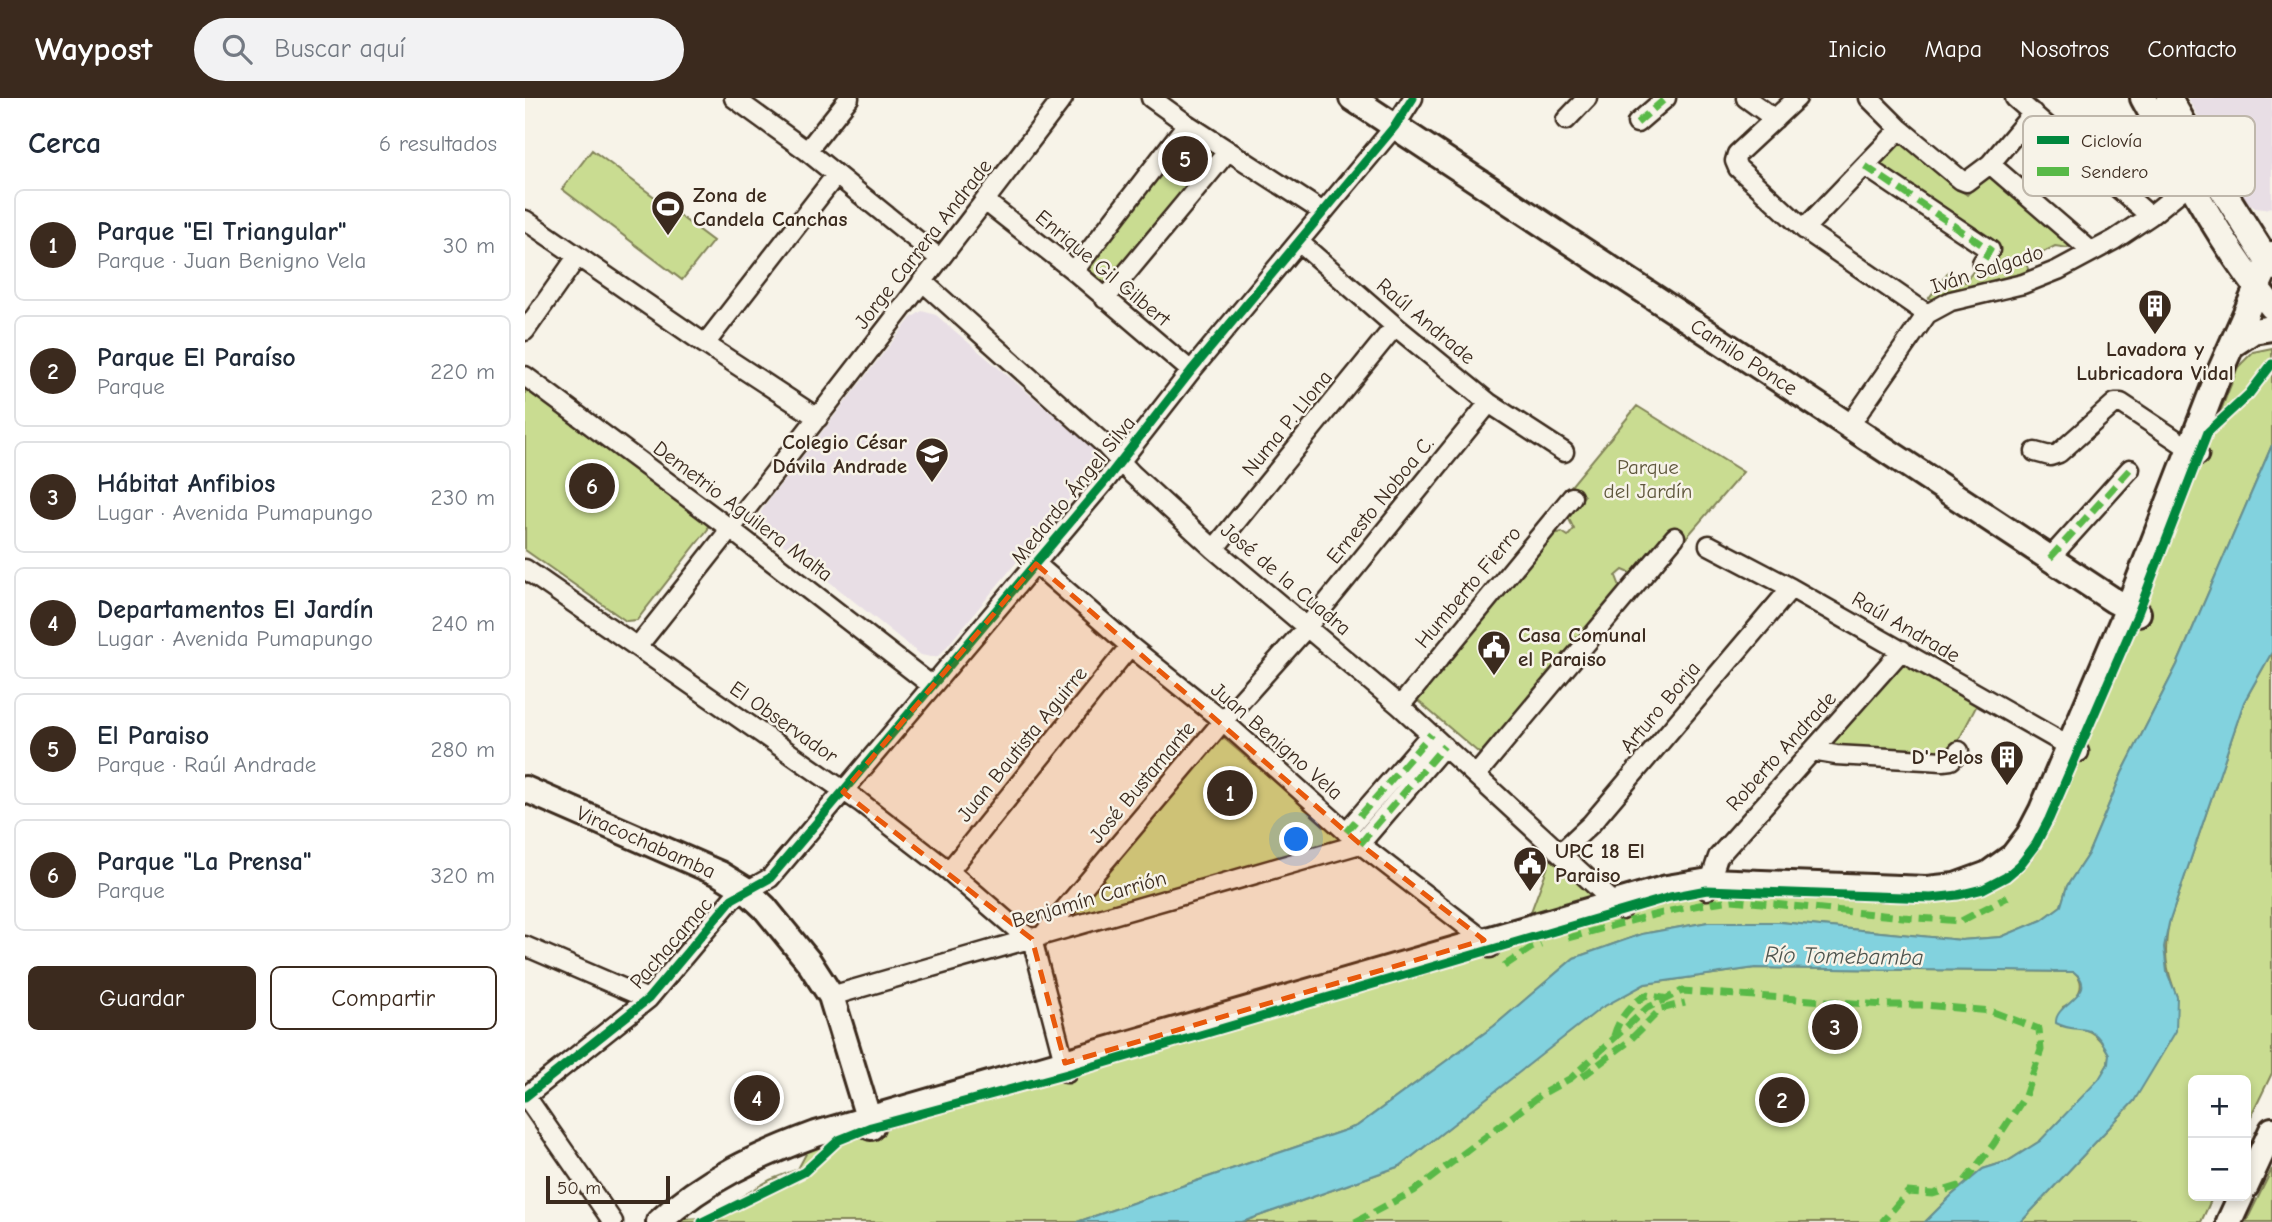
<!DOCTYPE html>
<html lang="es">
<head>
<meta charset="utf-8">
<style>
	:root { --surface:#fff; --page:#f2f2f3; --text:#1f2937; --muted:#747a83; --line:#e0e1e3; --accent:#3b2a1e }
	body { margin:0; font-family:"Comic Neue",sans-serif; background:var(--page); color:var(--text) }
	.controls { position:absolute; right:21px; bottom:21px; display:grid; overflow:hidden; border-radius:10px; box-shadow:0 4px 10px #0003 }
	.controls button { width:63px; height:63px; display:grid; place-items:center; padding:0; border:0; border-bottom:2px solid var(--line); background:var(--surface); color:var(--text); font:35px sans-serif }
	.scale { position:absolute; left:21px; bottom:18px; width:124px; box-sizing:border-box; padding-left:7px; border:4px solid #3b2a1e; border-top:0; font-size:19px; line-height:24px; white-space:nowrap; color:#3b2a1e; -webkit-text-stroke:5px #f7f3e8; paint-order:stroke }
	.you { position:absolute; left:772px; top:742px; width:24px; height:24px; margin:-18px; border:5px solid #fff; border-radius:50%; background:#1a73e8; box-shadow:0 0 0 10px #1a73e833 }
	.badge { display:grid; place-items:center; width:46px; height:46px; border-radius:50%; background:var(--accent); color:#fff; font-size:23px; font-weight:700 }
	.pin { position:absolute; translate:-50% -50%; border:4px solid #fff; box-shadow:0 2px 7px #0006 }
	.list { margin:0; padding:0; list-style:none }
	h2 { display:flex; justify-content:space-between; align-items:center; height:91px; margin:0; padding:0 28px; font-size:30px }
	h2 small { font-size:23px; font-weight:400; color:var(--muted) }
	.list li { display:grid; grid-template-columns:46px 1fr auto; gap:21px; align-items:center; box-sizing:border-box; height:112px; margin:0 14px 14px; padding:0 14px; border:2px solid var(--line); border-radius:10px }
	.list b { display:block; font-size:26px; white-space:nowrap }
	.list p { margin:0; font-size:23px; white-space:nowrap; color:var(--muted) }
	.list em { font-size:23px; font-style:normal; color:var(--muted) }
	.actions { display:flex; gap:14px; padding:21px 28px }
	.actions a { flex:1; padding:16px 0; border:2px solid var(--accent); border-radius:10px; text-align:center; font-size:24px; color:var(--accent) }
	.actions .main { background:var(--accent); color:#fff }
	.icon { flex:none; width:38px; height:38px; fill:none; stroke:currentColor; stroke-width:2; stroke-linecap:round; stroke-linejoin:round }
	.map { position:relative; flex:none; width:1747px; height:1124px; overflow:hidden }
	header { display:flex; align-items:center; gap:42px; box-sizing:border-box; height:98px; padding:0 35px; background:var(--accent); color:#fff }
	header strong { font-size:33px }
	nav { display:flex; gap:38px; margin-inline-start:auto; font-size:24px }
	.search { width:490px; height:63px; background:var(--page); display:flex; align-items:center; gap:18px; box-sizing:border-box; padding:0 24px; border-radius:38px; color:var(--muted); font-size:26px }
	main { display:flex }
	aside { flex:1; background:var(--surface) }
	.map>svg:first-child { display:block }
	.built { fill:#e8dee5 }
	.green { fill:#c9dc91; stroke:#828358; stroke-width:2 }
	.water { fill:#82d2de; stroke:#668f91; stroke-width:2 }
	.lines { fill:none; stroke-linecap:round; stroke-linejoin:round }
	.street-casing { stroke:#3b2a1e; stroke-width:23 }
	.secondary-casing { stroke:#3b2a1e; stroke-width:30 }
	.street { stroke:#f7f3e8; stroke-width:18 }
	.secondary { stroke:#f7f3e8; stroke-width:24 }
	.quiet { stroke:#58b947; stroke-width:7; stroke-dasharray:14 7; stroke-linecap:butt }
	.cycleway-casing { stroke:#f7f3e8; stroke-width:13 }
	.cycleway { stroke:#00873e; stroke-width:9 }
	.marked { fill:#e8590c; fill-opacity:0.2; stroke:#e8590c; stroke-width:5; stroke-dasharray:14 9; stroke-linejoin:round }
	.labels { text-anchor:middle; dominant-baseline:central; stroke-width:5; stroke-linejoin:round; paint-order:stroke }
	.poi-label { font-size:21px; font-weight:bold; fill:#3b2a1e; stroke:#f7f3e8; text-anchor:start }
	.street-label { font-size:21px; fill:#3b2a1e; stroke:#f7f3e8 }
	.park-label { font-size:21px; fill:#5e563b; stroke:#f7f3e8 }
	.water-label { font-size:23px; font-style:italic; fill:#4d544e; stroke:#f7f3e8 }
	.key { fill:#f7f3e8; stroke:#bfb7ab; stroke-width:2 }
	.key-label { font-size:19px; fill:#3b2a1e }
</style>
</head>
<body>
<header>
<strong>Waypost</strong>
<div class="search"><svg class="icon" aria-label="search" viewBox="0 0 24 24"><circle cx="10" cy="10" r="6"/><path d="M15 15l6 6"/></svg>Buscar aquí</div>
<nav><a>Inicio</a><a>Mapa</a><a>Nosotros</a><a>Contacto</a></nav>
</header>
<main>
<aside>
<h2>Cerca<small>6 resultados</small></h2>
<ul class="list">
<li><span class="badge">1</span><div><b>Parque &quot;El Triangular&quot;</b><p>Parque · Juan Benigno Vela</p></div><em>30 m</em></li>
<li><span class="badge">2</span><div><b>Parque El Paraíso</b><p>Parque</p></div><em>220 m</em></li>
<li><span class="badge">3</span><div><b>Hábitat Anfibios</b><p>Lugar · Avenida Pumapungo</p></div><em>230 m</em></li>
<li><span class="badge">4</span><div><b>Departamentos El Jardín</b><p>Lugar · Avenida Pumapungo</p></div><em>240 m</em></li>
<li><span class="badge">5</span><div><b>El Paraiso</b><p>Parque · Raúl Andrade</p></div><em>280 m</em></li>
<li><span class="badge">6</span><div><b>Parque &quot;La Prensa&quot;</b><p>Parque</p></div><em>320 m</em></li>
</ul>
<div class="actions"><a class="main">Guardar</a><a>Compartir</a></div>
</aside>
<div class="map">
<svg width="1747" height="1124" viewBox="0 0 1747 1124">
	<rect width="100%" height="100%" fill="#f7f3e8"/>
	<filter id="ink" filterUnits="userSpaceOnUse"><feTurbulence type="fractalNoise" baseFrequency=".0143" numOctaves="2"/><feDisplacementMap in="SourceGraphic" scale="14" xChannelSelector="R" yChannelSelector="G"/><feConvolveMatrix kernelMatrix="1 2 1 2 8 2 1 2 1" color-interpolation-filters="sRGB"/></filter>
	<g filter="url(#ink)">
		<path class="built" d="M1663,0H1747V109L1739,111L1730,110L1720,103Z
			M397,213L411,217L568,350L572,362V367L419,552L413,558L406,559L396,557L241,433L236,422V414L242,404L386,220Z"/>
		<path class="green" d="M667,38C677,45 692,49 686,64L580,187L578,188L561,178L560,167L662,39Z
			M1377,45L1442,97L1463,74L1545,144L1543,150L1530,148L1501,163L1504,175L1419,195L1408,202L1404,200L1423,174L1440,184L1453,167L1458,169L1473,147L1417,108L1410,114L1347,69L1371,47Z
			M67,52L188,143L157,182L37,91Z
			M1747,250V347L1652,567L1597,675L1563,756L1542,788L1536,808L1517,822L1476,839L1436,842L1255,824H1183L1117,836L1049,860L969,928L832,1028L552,1124H152L156,1121L180,1120L245,1082L273,1071L283,1052L966,856L1115,811L1167,799L1211,796L1407,804L1450,796L1479,785L1506,762L1528,725L1619,507L1713,269L1728,254Z
			M0,291L182,418L183,431L112,522L101,523L0,452Z
			M1112,308L1218,374L1161,440L1148,431L1111,474L1105,475L1098,472L1091,478L1096,491L961,653L954,655L893,603V596L1029,436L1037,434L1043,438L1049,431L1043,419L1059,398L1046,388Z
			M1747,554V975L1721,1029V982H1668V1098H1688L1676,1124H1496L1609,1003L1652,899C1641,871 1638,856 1644,825L1719,604Z
			M1380,561L1454,603L1425,659L1302,649Z
			M695,637L820,743L544,821L543,817Z
			M1029,752L1073,799L1004,819Z
			M1230,870L1549,874C1563,886 1553,902 1538,909L1536,928C1563,930 1571,932 1584,956L1583,966L1574,982L1515,1043L1483,1063L1458,1071L1427,1097L1400,1124H717L875,1068L1076,909L1120,886Z
			M1747,1071V1124H1721Z"/>
		<path class="water" d="M1747,347V554L1719,604L1644,825L1639,849L1642,874L1652,899L1651,933L1609,1003L1496,1124H1400L1427,1097L1458,1071L1483,1063L1515,1043L1574,981L1583,966L1584,956C1564,918 1557,939 1531,925C1529,905 1576,895 1549,874L1230,870L1120,886L1076,910L875,1068L717,1124H552L832,1028L969,928L1049,860L1117,836L1183,824H1255L1436,842L1476,839L1517,822L1536,808L1542,788L1563,756L1597,675L1652,567Z"/>
		<g class="lines">
			<g class="street-casing">
				<path id="street" d="M209,0L282,53L414,160
					M626,0L662,26L798,114
					M1221,0L1250,21
					M1272,0L1212,56L1210,63L1213,70L1279,131L1402,216
					M1344,0L1375,31L1436,82L1441,84L1465,66L1508,15
					M1490,0L1625,118
					M1041,22L1062,0
					M1112,25L1141,0
					M282,53L324,0
					M1465,66L1567,154
					M1340,68L1465,152L1457,165
					M460,103L549,173L666,273
					M0,122L180,246L293,320
					M1279,131L1375,31
					M774,144L870,228L964,305L1039,354
					M549,173L662,26
					M397,183L580,347L607,376L689,451L875,608L1097,812
					M580,201L703,53
					M0,233L52,159
					M180,246L311,77
					M0,278L204,430L406,587
					M1324,328L1402,216L1426,203L1498,186L1533,172L1589,142L1625,118L1673,79
					M1510,354L1525,358L1534,355L1590,305H1596L1674,357
					M1184,447L1266,490L1554,654
					M689,451L870,228
					M1525,460L1605,371
					M511,466L605,548L698,623L835,746L959,842L965,850
					M0,471L335,704L424,773L490,830L507,841L542,975
					M113,548C257,367 398,184 538,0
					M875,608L1047,399
					M1287,653L1311,657L1418,663L1426,662L1434,653
					M951,677L1150,439
					M821,734L906,636
					M1035,755L1066,726L1266,490
					M424,773L605,548
					M1182,792L1193,759L1377,552
					M517,838L698,623L782,529L964,305
					M0,848L123,901
					M306,898L835,746L919,648
					M0,997L88,1124
					M0,999L123,901L207,801L245,780L581,382L666,273L870,28L888,0"/>
			</g>
			<g class="secondary-casing">
				<path id="secondary" d="M827,0L1588,502L1613,515
					M1618,0C1657,71 1696,146 1747,209
					M1644,0L1685,72L1747,170
					M1707,247L1728,233L1747,230
					M0,691L195,776L221,792L240,810L284,864L306,898L346,1029
					M1721,1088L1747,1032
					M134,1124C179,1082 234,1057 291,1036L1142,790L1184,783L1402,791L1430,788L1463,776L1488,758L1504,737L1517,712L1603,510L1693,278L1747,156
					M1704,1124L1716,1098"/>
			</g>
			<use href="#street" class="street"/>
			<use href="#secondary" class="secondary"/>
			<path class="quiet" d="M1112,25L1141,0
				M1340,68L1465,152L1457,165
				M1525,460L1605,371
				M821,734L906,636
				M835,746L919,648
				M1043,840C1097,825 1152,809 1207,802L1378,819L1436,823L1483,799
				M979,868L1006,850L1016,847
				M1089,938C1094,920 1105,907 1121,897L1143,901
				M1057,979L1103,944L1136,911L1160,905
				M830,1124L889,1093L1017,996L1046,980L1122,910L1157,893L1358,907H1399L1465,913L1514,931L1516,952L1500,998L1468,1047L1437,1087L1408,1096L1383,1094L1357,1124"/>
			<g class="cycleway-casing">
				<path id="cycleway" d="M0,999L123,901L207,801L245,780L581,382L666,273L870,28L888,0
					M177,1124L279,1074L314,1042L346,1029L542,976L1145,799L1182,792L1406,800L1433,797L1458,791L1481,779L1495,767L1511,746L1524,721L1613,515L1683,334L1724,296L1747,266"/>
			</g>
			<use href="#cycleway" class="cycleway"/>
		</g>
	</g>
	<path class="marked" d="M511,466L835,746L959,842L540,965L507,841L318,694Z"/>
	<defs>
		<g id="stadium-pin" transform="scale(1.75)"><path d="M0 17L-7.5 6A9.5 9.5 0 1 1 7.5 6Z" fill="#3b2a1e" stroke="#f7f3e8"/><path d="M0-5a6.5 5 0 1 0 0 10a6.5 5 0 1 0 0-10ZM-3.5-1.8h7v3.6h-7Z" fill="#fff"/></g>
		<g id="building-pin" transform="scale(1.75)"><path d="M0 17L-7.5 6A9.5 9.5 0 1 1 7.5 6Z" fill="#3b2a1e" stroke="#f7f3e8"/><path d="M-4-6H4V6H1V3H-1V6H-4ZM-2.5-4.3h1.7v1.8h-1.7ZM.8-4.3h1.7v1.8H.8ZM-2.5-1h1.7V.8h-1.7ZM.8-1h1.7V.8H.8Z" fill="#fff"/></g>
		<g id="school-pin" transform="scale(1.75)"><path d="M0 17L-7.5 6A9.5 9.5 0 1 1 7.5 6Z" fill="#3b2a1e" stroke="#f7f3e8"/><path d="M0-5L7-2L0 1L-7-2ZM-4 1L0 2.5L4 1V4Q0 6-4 4Z" fill="#fff"/></g>
		<g id="civic-pin" transform="scale(1.75)"><path d="M0 17L-7.5 6A9.5 9.5 0 1 1 7.5 6Z" fill="#3b2a1e" stroke="#f7f3e8"/><path d="M-.6-6.5H3V-4.5H.6V-3L4-1V1h2V6H-6V1h2V-1L-.6-3ZM-1.2 2.5V6h2.4V2.5Z" fill="#fff"/></g>
	</defs>
	<g fill-rule="evenodd">
		<use href="#stadium-pin" x="143" y="109"/>
		<use href="#building-pin" x="1630" y="208"/>
		<use href="#school-pin" x="407" y="356"/>
		<use href="#civic-pin" x="969" y="549"/>
		<use href="#building-pin" x="1482" y="659"/>
		<use href="#civic-pin" x="1005" y="765"/>
	</g>
	<g class="labels">
		<g class="poi-label">
			<text x="168" y="97">Zona de<tspan x="168" dy="24">Candela Canchas</tspan></text>
			<text x="1630" y="251" text-anchor="middle">Lavadora y<tspan x="1630" dy="24">Lubricadora Vidal</tspan></text>
			<text x="382" y="344" text-anchor="end">Colegio César<tspan x="382" dy="24">Dávila Andrade</tspan></text>
			<text x="993" y="537">Casa Comunal<tspan x="993" dy="24">el Paraiso</tspan></text>
			<text x="1458" y="659" text-anchor="end">D' Pelos</text>
			<text x="1030" y="753">UPC 18 El<tspan x="1030" dy="24">Paraiso</tspan></text>
		</g>
		<g class="street-label">
			<text transform="translate(398 146) rotate(-52)">Jorge Carrera Andrade</text>
			<text transform="translate(578 170) rotate(40)">Enrique Gil Gilbert</text>
			<text transform="translate(1462 171) rotate(-18)">Iván Salgado</text>
			<text transform="translate(901 223) rotate(40)">Raúl Andrade</text>
			<text transform="translate(1219 259) rotate(33)">Camilo Ponce</text>
			<text transform="translate(762 325) rotate(-51)">Numa P. Llona</text>
			<text transform="translate(548 392) rotate(-51)">Medardo Ángel Silva</text>
			<text transform="translate(855 402) rotate(-51)">Ernesto Noboa C.</text>
			<text transform="translate(218 413) rotate(37)">Demetrio Aguilera Malta</text>
			<text transform="translate(761 481) rotate(40)">José de la Cuadra</text>
			<text transform="translate(943 489) rotate(-50)">Humberto Fierro</text>
			<text transform="translate(1381 529) rotate(30)">Raúl Andrade</text>
			<text transform="translate(1135 609) rotate(-50)">Arturo Borja</text>
			<text transform="translate(259 624) rotate(35)">El Observador</text>
			<text transform="translate(752 643) rotate(41)">Juan Benigno Vela</text>
			<text transform="translate(497 646) rotate(-51)">Juan Bautista Aguirre</text>
			<text transform="translate(1256 653) rotate(-48)">Roberto Andrade</text>
			<text transform="translate(617 684) rotate(-50)">José Bustamante</text>
			<text transform="translate(121 744) rotate(24)">Viracochabamba</text>
			<text transform="translate(564 801) rotate(-16)">Benjamín Carrión</text>
			<text transform="translate(146 845) rotate(-49)">Pachacamac</text>
		</g>
		<g class="park-label">
			<text x="1123" y="369">Parque<tspan x="1123" dy="24">del Jardín</tspan></text>
		</g>
		<g class="water-label">
			<text transform="translate(1319 858) rotate(1)">Río Tomebamba</text>
		</g>
	</g>
	<rect x="1498" y="18" width="232" height="80" rx="10" class="key"/>
	<rect x="1512" y="38" width="32" height="8" fill="#00873e"/>
	<rect x="1512" y="69" width="32" height="9" fill="#58b947"/>
	<g class="key-label">
		<text x="1556" y="49">Ciclovía</text>
		<text x="1556" y="80">Sendero</text>
	</g>
</svg>
<div class="controls">
<button>+</button>
<button>−</button>
</div>
<div class="scale">50 m</div>
<div class="you"></div>
<div class="pin badge" style="left:705px;top:695px">1</div>
<div class="pin badge" style="left:1257px;top:1002px">2</div>
<div class="pin badge" style="left:1310px;top:929px">3</div>
<div class="pin badge" style="left:232px;top:1000px">4</div>
<div class="pin badge" style="left:660px;top:61px">5</div>
<div class="pin badge" style="left:67px;top:388px">6</div>
</div>
</main>
</body>
</html>
